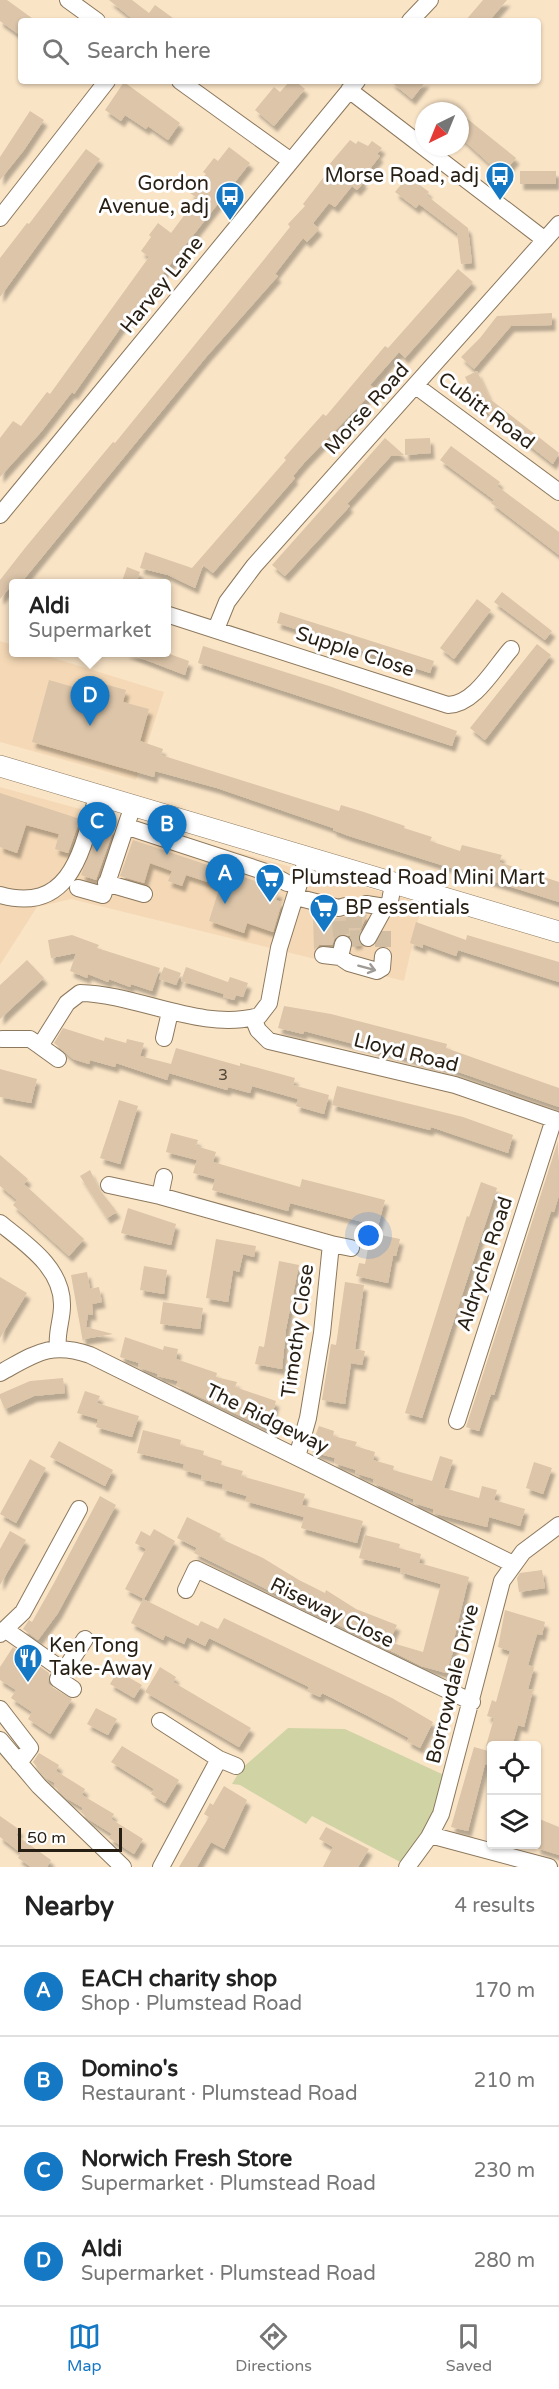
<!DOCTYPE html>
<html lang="en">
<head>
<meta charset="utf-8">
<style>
	:root { --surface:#fff; --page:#f6f6f6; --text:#222; --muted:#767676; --line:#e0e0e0; --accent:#1578c4 }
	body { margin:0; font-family:"Varela Round",sans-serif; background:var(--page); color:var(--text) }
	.controls { position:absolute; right:18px; bottom:18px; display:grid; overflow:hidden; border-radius:6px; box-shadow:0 2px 4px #0004 }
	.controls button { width:54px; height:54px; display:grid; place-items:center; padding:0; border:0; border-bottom:2px solid var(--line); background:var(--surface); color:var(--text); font:30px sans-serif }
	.compass { position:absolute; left:415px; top:102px; width:54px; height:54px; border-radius:50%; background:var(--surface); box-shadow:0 2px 4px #0004; rotate:223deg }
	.scale { position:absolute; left:18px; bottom:15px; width:104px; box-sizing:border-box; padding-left:6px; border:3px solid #271f14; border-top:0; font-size:16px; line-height:21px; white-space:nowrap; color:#271f14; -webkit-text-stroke:4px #fff; paint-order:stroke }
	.you { position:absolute; left:369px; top:1236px; width:21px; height:21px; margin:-15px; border:4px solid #fff; border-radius:50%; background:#1a73e8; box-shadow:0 0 0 9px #1a73e833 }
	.badge { display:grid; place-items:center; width:39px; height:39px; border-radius:50%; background:var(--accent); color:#fff; font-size:20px; font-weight:700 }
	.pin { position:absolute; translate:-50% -50px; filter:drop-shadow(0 2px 3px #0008) }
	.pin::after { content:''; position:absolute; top:32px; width:21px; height:18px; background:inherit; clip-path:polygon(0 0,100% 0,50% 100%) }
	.popup { position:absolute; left:9px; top:579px; width:162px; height:78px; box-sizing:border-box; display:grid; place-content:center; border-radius:6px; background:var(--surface); filter:drop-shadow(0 2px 4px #0005); font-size:20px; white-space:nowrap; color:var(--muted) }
	.popup b { font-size:22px; color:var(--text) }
	.popup::after { content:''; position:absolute; left:50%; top:100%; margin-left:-12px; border:12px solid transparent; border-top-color:var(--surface) }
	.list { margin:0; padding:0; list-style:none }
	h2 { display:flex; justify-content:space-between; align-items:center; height:78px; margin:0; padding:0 24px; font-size:26px }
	h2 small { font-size:20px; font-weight:400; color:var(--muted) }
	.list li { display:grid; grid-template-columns:39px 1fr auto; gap:18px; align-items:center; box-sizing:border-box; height:90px; padding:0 24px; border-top:2px solid var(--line) }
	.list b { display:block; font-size:22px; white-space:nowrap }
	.list p { margin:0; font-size:20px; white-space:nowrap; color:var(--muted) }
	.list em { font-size:20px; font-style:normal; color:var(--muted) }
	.icon { flex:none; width:33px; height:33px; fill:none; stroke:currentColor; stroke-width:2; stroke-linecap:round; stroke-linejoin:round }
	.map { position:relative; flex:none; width:559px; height:1867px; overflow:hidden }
	.search { position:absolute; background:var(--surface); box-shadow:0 2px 4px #0004; left:18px; right:18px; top:18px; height:66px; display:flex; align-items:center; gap:15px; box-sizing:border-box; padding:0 21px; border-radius:6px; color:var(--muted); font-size:22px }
	.sheet { height:438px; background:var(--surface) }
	nav { display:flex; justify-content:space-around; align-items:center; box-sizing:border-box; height:84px; border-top:2px solid var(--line); background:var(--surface); font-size:16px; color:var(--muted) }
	nav a { display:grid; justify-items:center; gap:3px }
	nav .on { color:var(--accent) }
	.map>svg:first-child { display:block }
	.built { fill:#f5d9b6 }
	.green { fill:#d0d4a5 }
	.building { fill:#dcc5a9; filter:url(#shadow) }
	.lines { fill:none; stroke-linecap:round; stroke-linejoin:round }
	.minor-tunnel { stroke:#d0bda2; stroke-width:16; stroke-dasharray:16 8; stroke-linecap:butt }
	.minor-casing { stroke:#8c785d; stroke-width:18 }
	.major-casing { stroke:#8c785d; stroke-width:22 }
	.minor { stroke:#fff; stroke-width:16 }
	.major { stroke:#fff; stroke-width:21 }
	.oneway { stroke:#9e9a95 }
	.labels { text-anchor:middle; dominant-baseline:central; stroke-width:6; stroke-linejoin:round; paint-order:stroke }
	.number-label { font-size:16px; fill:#544839 }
	.poi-label { font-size:20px; fill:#271f14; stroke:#fff; text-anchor:start }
	.street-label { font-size:20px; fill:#271f14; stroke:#fff }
</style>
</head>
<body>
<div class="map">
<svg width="559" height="1867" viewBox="0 0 559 1867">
	<defs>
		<filter id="shadow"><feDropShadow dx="3.5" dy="6" stdDeviation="1.5" flood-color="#0004"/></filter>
	</defs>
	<rect width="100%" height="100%" fill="#fae4c6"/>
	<path class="built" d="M0,641L13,645L14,652L37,653L164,692L136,780L0,742Z
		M0,787L422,903L404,981L71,899L37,907L0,965Z"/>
	<path class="green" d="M288,1728L345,1729L444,1775L431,1828L408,1866L312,1816L306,1824L240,1785L232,1784L241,1769Z"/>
	<path class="building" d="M0,0H7L36,21H21V36L0,21Z
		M109,0H132L149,13L155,5L177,21H135Z
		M483,0H507L489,21H465Z
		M290,81H295L305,89L274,126L255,110L274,87L280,92Z
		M390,81H426L412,99Z
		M124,82L180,123L168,140L148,126L146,129L125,115L121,121L105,110Z
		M30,111L44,120L24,150L0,180V157Z
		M460,113L516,158L502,175L460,137Z
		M350,140L356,144L358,141L368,146L372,141L382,148L377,154L380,156L361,180L364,182L357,190L352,186L335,207L329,203L313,223L319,229L307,242L303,238L275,274L278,276L207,356L20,584H13L0,599V580L25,548L113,442L115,443L262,262L290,227L288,224L305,206L303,204L330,169L328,166Z
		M229,147L250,163L124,323L74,394L72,392L41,432L0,477V438L13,421L21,426L47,392L50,394L149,257L141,251L151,237L149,235L158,223L171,233L197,198L190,193L206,174L203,172L214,158L218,161Z
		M86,149L100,159L0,297V258L27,223L29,224Z
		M520,171H556V184H520Z
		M408,176L429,192L426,195L468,228L472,263L461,264L457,233L419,204L416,208L395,192Z
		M458,269L473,282L405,358L399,352L370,385L375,389L304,463L293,476L295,478L213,573L203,565L195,588L168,575L140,568L145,552L192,568L286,460L284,458L297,443L323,414L326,416L385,346L388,348Z
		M552,313V325L511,326L474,369L461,357L480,338L497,316Z
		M477,371L490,399L559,453L553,464L479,406L465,377Z
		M385,438L404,455L391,456L347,504L350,506L285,576L272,565Z
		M430,438L431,453L405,455V439Z
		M451,446L500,482L497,486L559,532V555L491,503L494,500L440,460Z
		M127,567L140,572L136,584H121Z
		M502,592L552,631L545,640L494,602Z
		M477,599L491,610L454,659L440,648Z
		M280,612L434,661L430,673L277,623Z
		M537,644L551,655L485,740L470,728Z
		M203,646L329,686L457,731L452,746L198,663Z
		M125,652H164L189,661L185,675Z
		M49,680L101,695L104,684L126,690L123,702L149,709L140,741L163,749L161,755L339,811L341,805L364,812L405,826L404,828L432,837L430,841L460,851L462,845L502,855L499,862L559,882V902L349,836L333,830V828L217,788L155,771L154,777L32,742Z
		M0,793L80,819L68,853L55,849L59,834L26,825L17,853L0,847Z
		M100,825L114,829L96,880L81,875Z
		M133,840L270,886L269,889L279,892L276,900L282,902L273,932L247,923L244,933L209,921L220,886L186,875L182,886L168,881L172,871L150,863L144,883L120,876Z
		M354,900H357L359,912L367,915L359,933V943L353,944L350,936L341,934L335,937L332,945H319L314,950L313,916L337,918L348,916L355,909Z
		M416,922L466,940L467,935L559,962V982L458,950L456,956L423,944V948L410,943Z
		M72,935L99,945L97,948L160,968L152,991L131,984L130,987L109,979L108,982L88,974L87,978L70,971L76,953L51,958L48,940Z
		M27,960L44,978L0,1019V985Z
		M164,967L181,973L176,985L159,979Z
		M186,967L228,982L230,977L248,983L243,997L236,995L234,1000L223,997L224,994L181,981Z
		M284,1006L331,1014L447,1044L446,1048L559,1088V1107L450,1069L304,1031L303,1034L278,1028Z
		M63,1028L104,1041L105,1037L126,1043L127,1039L144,1043L140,1056L171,1064L176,1048L240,1066V1063L295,1078L293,1085L329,1095L324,1114L296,1106L298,1099L252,1086L250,1093L228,1087L227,1090L169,1073L167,1080L116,1063L115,1067L90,1060L89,1064L73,1059L54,1043Z
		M0,1069L37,1079L31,1103L0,1097Z
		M337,1086L463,1117L513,1135L508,1153L431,1127L430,1130L332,1105Z
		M119,1100L138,1106L120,1164L100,1158Z
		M171,1133L198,1140L196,1146L216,1152L213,1162L300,1187L302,1179L385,1200L378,1226L290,1203L288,1211L212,1190L215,1179L193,1173L197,1160L166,1152Z
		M558,1141L559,1195L554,1212L551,1211L494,1395L491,1394L479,1431L466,1427Z
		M0,1155L28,1179L24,1184L84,1239L69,1256L13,1205L17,1200L0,1186Z
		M90,1170L99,1189L117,1212L107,1218L80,1176Z
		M481,1182L497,1188L422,1418L405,1413L467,1216L469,1217Z
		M128,1208L176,1224L171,1245L121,1233Z
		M371,1233L400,1239L396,1256H393L388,1283L356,1276L359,1263L365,1264Z
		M216,1239L256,1246L254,1257L243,1254L239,1272L233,1270L228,1302L206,1298Z
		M279,1261L299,1265L286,1329L282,1369L255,1364L259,1346L264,1347Z
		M144,1266L167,1270L164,1294L140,1290Z
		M87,1272L90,1289L99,1287L102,1302L92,1304L93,1315L88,1314L86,1327L113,1334L84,1339L83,1342L71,1275Z
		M0,1277L27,1293L0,1338Z
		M345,1282L364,1285L355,1349L365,1351L362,1365L351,1363L345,1404L322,1400L331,1344L336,1345Z
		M163,1302L203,1308L200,1329L160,1324Z
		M125,1337L163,1350L164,1346L178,1349L176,1359L217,1373L216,1377L237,1382L235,1387L276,1401L268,1429L176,1386L178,1381L157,1376L158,1374L138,1367L139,1363L120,1357Z
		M63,1378L65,1393L34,1396L5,1409L0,1398V1394L30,1381Z
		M85,1391L100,1396L97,1403L139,1416L132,1437L96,1427L98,1419L77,1413Z
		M319,1426L334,1431L333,1436L357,1442L355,1446L375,1452L373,1460L394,1466L393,1470L432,1481L440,1456L453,1460L444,1488L479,1498L482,1486L497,1490L494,1500L525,1509L520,1526L489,1517L487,1527L433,1513V1509L414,1503L413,1499L373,1483L374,1479L355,1473L356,1470L334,1463L335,1458L312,1452L314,1445L312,1444Z
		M143,1430L181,1440L180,1445L204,1451L203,1455L222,1461L221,1465L243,1471L241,1476L305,1494L302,1505L363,1521L357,1543L301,1528L304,1517L245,1501L247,1496L222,1489L223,1484L201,1479L202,1475L183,1470L184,1464L137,1453Z
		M59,1441L113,1470L105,1486L50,1457Z
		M30,1459L46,1468L16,1523L0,1514Z
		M534,1462L552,1468L543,1494L526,1488Z
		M100,1496L116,1505L58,1613L38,1640L23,1629L29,1620L32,1622L54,1583Z
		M187,1517L221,1534L219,1538L263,1558L299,1580L325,1593L326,1590L356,1609L397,1625L389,1642L423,1652L441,1584L400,1572L401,1568L359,1558L365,1535L400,1544L399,1548L421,1554L419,1563L469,1577L454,1639L457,1640L446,1673L421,1666L194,1553L197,1548L177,1538Z
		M154,1529L175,1541L144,1599L125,1589L146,1549L135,1543L141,1531L150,1536Z
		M10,1531L26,1540L0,1585V1549Z
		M542,1570L545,1588L519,1592L517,1578L520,1573Z
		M143,1599L198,1626L201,1621L218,1629L224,1618L392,1698L433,1722L420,1748L407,1741L409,1738L368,1716L322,1693L320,1697L307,1691L309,1687L209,1638L205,1646L187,1637L184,1644L165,1635L163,1640L131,1623Z
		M505,1610L545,1622L542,1635L537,1634L528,1665L534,1667L528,1689L533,1690L524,1727L518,1725L512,1746H486L494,1718L487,1716L492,1700L496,1702L510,1651L498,1647Z
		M13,1647L49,1673L48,1683L52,1687L72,1699L50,1734L28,1719L32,1712L11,1698L16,1690L0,1680V1667Z
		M160,1667L176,1677L173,1682L251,1728L239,1747L145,1692Z
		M118,1671L142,1685L134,1698L110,1684Z
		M96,1708L117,1719L108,1735L87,1724Z
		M122,1746L179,1780L165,1803L151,1794L154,1789L111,1762Z
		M474,1747L492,1752V1766L485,1764L468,1831L451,1827Z
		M39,1753L59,1765L56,1771L85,1789L82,1795L114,1814L111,1819L143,1839L134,1854L109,1838L112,1834L88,1819L81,1812L83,1808L66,1798L54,1785L55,1783L46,1778L33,1762Z
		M224,1786L247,1800L230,1837L224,1849L211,1842L197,1867H179L209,1817L204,1814L210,1803L213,1805Z
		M0,1816L20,1830L16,1835L51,1860L47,1867H31L18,1858L21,1853L0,1837Z
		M537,1818L559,1827V1855L537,1848Z
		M326,1827L369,1849L358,1867H323L333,1847L319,1839Z"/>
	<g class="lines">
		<path class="minor-tunnel" d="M346,920H367
			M340,921L341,934L347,939L368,938
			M383,931V956"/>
		<g class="minor-casing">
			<path id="minor" d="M68,0L97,21
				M410,21L430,0
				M180,81L291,161
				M349,90L545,240
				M0,218L107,81
				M416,386L559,492
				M0,515L357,81
				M166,614L448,705C475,704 494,668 511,649
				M216,629L227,602L254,566L559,224
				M133,806L127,823L131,828L269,873L287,883
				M106,883L144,894
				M78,888L103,895L127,823
				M0,895C72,915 83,847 97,796
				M296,897L339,908L345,906
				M366,904L385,907L390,901L393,884
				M368,938L385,907
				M323,955L340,957L343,944
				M340,957L349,963L377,971L382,968L383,956
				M253,1018L258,1030L269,1041L455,1085L559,1121
				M164,1038L170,1012
				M2,1039H30L40,1046
				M58,1059L40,1046L67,1003L80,993C138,994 201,1032 259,1016L269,1003L279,948L307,858
				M109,1185L160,1196L331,1244L322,1333L308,1418L297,1457
				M160,1196L164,1177
				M0,1223C26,1244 63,1268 62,1306C62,1320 56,1333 58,1348
				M331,1244L351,1248
				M0,1373C35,1354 50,1341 90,1355L513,1564
				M457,1421L554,1119
				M186,1590L196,1569L472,1702
				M6,1630L64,1671L85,1639
				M0,1634L23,1612L79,1509
				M64,1671L58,1679L73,1689
				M0,1709L30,1748L19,1763
				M160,1721L219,1759
				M0,1740L39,1786L123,1867
				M430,1835L549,1867
				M161,1867L219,1759L236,1766
				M407,1867L429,1837L441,1814L502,1581L523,1552L559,1525"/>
		</g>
		<g class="major-casing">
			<path id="major" d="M0,766L559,932"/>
		</g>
		<use href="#minor" class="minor"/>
		<use href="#major" class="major"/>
	</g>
	<defs><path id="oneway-shaft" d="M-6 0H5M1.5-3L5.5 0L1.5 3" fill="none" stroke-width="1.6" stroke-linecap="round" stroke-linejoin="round" transform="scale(1.5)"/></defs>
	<use class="oneway" href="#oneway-shaft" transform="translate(367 968) rotate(15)"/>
	<defs>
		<g id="bus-pin" transform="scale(1.5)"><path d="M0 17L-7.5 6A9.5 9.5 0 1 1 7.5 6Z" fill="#1578c4" stroke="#fff"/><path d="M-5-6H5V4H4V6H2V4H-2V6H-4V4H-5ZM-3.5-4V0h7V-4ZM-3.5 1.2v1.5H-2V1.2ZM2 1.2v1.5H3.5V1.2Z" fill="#fff"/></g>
		<g id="supermarket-pin" transform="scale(1.5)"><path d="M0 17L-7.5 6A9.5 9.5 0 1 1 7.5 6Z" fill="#1578c4" stroke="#fff"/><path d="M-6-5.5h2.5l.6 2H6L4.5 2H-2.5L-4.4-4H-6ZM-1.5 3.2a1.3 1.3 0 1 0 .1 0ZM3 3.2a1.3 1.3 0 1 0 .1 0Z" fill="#fff"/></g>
		<g id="restaurant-pin" transform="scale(1.5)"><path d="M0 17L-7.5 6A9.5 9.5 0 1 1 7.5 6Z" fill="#1578c4" stroke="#fff"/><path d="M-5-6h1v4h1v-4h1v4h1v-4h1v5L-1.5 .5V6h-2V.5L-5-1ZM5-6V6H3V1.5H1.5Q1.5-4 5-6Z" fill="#fff"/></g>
	</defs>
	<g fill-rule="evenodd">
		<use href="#bus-pin" x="500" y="176"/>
		<use href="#bus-pin" x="230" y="196"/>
		<use href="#supermarket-pin" x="270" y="878"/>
		<use href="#supermarket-pin" x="324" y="908"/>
		<use href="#restaurant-pin" x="28" y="1658"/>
	</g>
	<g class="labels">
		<g class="number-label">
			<text x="223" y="1075">3</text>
		</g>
		<g class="poi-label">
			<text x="479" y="176" text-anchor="end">Morse Road, adj</text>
			<text x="209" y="184" text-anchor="end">Gordon<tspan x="209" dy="23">Avenue, adj</tspan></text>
			<text x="291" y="878">Plumstead Road Mini Mart</text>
			<text x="345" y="908">BP essentials</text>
			<text x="49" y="1646">Ken Tong<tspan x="49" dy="23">Take-Away</tspan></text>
		</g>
		<g class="street-label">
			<text transform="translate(162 285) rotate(-51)">Harvey Lane</text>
			<text transform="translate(367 409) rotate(-48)">Morse Road</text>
			<text transform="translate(486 411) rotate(37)">Cubitt Road</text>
			<text transform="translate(355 652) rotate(18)">Supple Close</text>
			<text transform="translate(406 1053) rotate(14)">Lloyd Road</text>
			<text transform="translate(485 1264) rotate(-72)">Aldryche Road</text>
			<text transform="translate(298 1331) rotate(-82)">Timothy Close</text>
			<text transform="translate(267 1419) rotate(26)">The Ridgeway</text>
			<text transform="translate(332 1613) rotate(26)">Riseway Close</text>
			<text transform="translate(453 1684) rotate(-76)">Borrowdale Drive</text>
		</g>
	</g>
</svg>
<div class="controls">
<button><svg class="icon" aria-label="locate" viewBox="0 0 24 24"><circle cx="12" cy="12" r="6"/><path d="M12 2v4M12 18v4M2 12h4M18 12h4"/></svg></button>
<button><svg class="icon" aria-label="layers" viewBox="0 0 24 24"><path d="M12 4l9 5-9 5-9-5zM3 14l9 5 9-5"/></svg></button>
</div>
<svg class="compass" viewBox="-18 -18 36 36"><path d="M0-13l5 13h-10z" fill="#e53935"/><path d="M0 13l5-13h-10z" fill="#767676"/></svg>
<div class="scale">50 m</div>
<div class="you"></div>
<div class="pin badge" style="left:225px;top:904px">A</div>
<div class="pin badge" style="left:167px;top:855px">B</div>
<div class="pin badge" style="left:97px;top:852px">C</div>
<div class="pin badge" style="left:90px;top:726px">D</div>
<div class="popup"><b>Aldi</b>Supermarket</div>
<div class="search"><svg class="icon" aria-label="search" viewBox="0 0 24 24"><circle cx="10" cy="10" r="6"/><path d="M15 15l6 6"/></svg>Search here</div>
</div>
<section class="sheet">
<h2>Nearby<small>4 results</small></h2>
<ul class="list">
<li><span class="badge">A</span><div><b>EACH charity shop</b><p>Shop · Plumstead Road</p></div><em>170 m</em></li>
<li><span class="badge">B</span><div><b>Domino's</b><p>Restaurant · Plumstead Road</p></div><em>210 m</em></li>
<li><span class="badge">C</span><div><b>Norwich Fresh Store</b><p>Supermarket · Plumstead Road</p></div><em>230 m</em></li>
<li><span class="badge">D</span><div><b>Aldi</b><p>Supermarket · Plumstead Road</p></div><em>280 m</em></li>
</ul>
</section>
<nav>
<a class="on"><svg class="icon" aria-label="map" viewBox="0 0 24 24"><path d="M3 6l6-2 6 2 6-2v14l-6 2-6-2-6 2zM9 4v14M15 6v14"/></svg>Map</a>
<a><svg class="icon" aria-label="directions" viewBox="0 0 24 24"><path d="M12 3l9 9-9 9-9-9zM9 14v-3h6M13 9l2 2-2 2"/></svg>Directions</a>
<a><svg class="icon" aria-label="saved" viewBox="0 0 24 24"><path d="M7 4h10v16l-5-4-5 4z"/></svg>Saved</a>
</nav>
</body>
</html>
